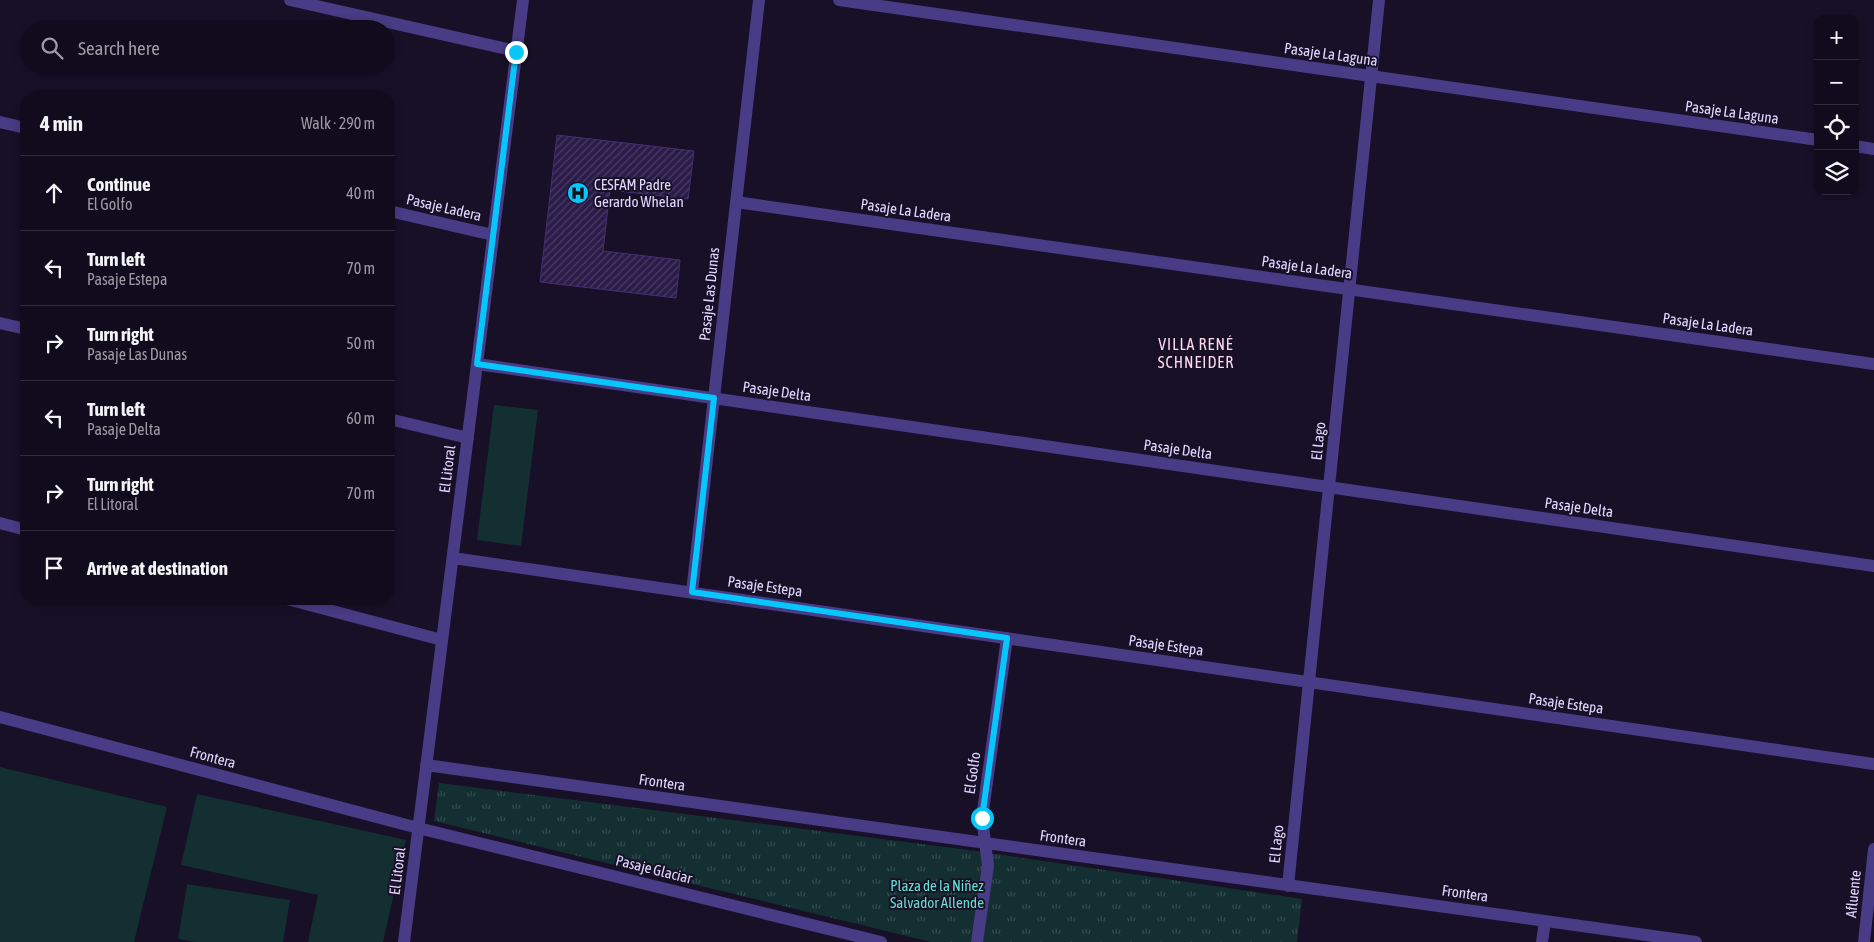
<!DOCTYPE html>
<html lang="en">
<head>
<meta charset="utf-8">
<style>
	:root { --surface:#110c1d; --page:#1a1526; --text:#f1f3f6; --muted:#9c9ba4; --line:#302c3b }
	body { margin:0; font-family:"Asap Condensed",sans-serif; background:var(--page); color:var(--text) }
	.controls { position:absolute; right:15px; top:15px; display:grid; overflow:hidden; border-radius:10px; box-shadow:0 2px 8px #0003 }
	.controls button { width:45px; height:45px; display:grid; place-items:center; padding:0; border:0; border-bottom:1px solid var(--line); background:var(--surface); color:var(--text); font:25px sans-serif }
	.stop { position:absolute; width:15px; height:15px; margin:-11px; border:4px solid #06c7fb; border-radius:50%; background:#fff }
	.stop.end { background:#06c7fb; border-color:#fff; box-shadow:0 1px 5px #0008 }
	.list { margin:0; padding:0; list-style:none }
	h2 { display:flex; justify-content:space-between; align-items:center; height:65px; margin:0; padding:0 20px; font-size:21px }
	h2 small { font-size:16px; font-weight:400; color:var(--muted) }
	.list li { display:grid; grid-template-columns:32px 1fr auto; gap:15px; align-items:center; box-sizing:border-box; height:75px; padding:0 20px; border-top:1px solid var(--line) }
	.list b { display:block; font-size:19px; white-space:nowrap }
	.list p { margin:0; font-size:16px; white-space:nowrap; color:var(--muted) }
	.list em { font-size:16px; font-style:normal; color:var(--muted) }
	.icon { flex:none; width:28px; height:28px; fill:none; stroke:currentColor; stroke-width:2; stroke-linecap:round; stroke-linejoin:round }
	.map { position:relative; flex:none; width:1874px; height:942px; overflow:hidden }
	.search { position:absolute; background:var(--surface); box-shadow:0 2px 8px #0003; left:20px; top:20px; width:375px; height:55px; display:flex; align-items:center; gap:12px; box-sizing:border-box; padding:0 18px; border-radius:28px; color:var(--muted); font-size:19px }
	.panel { position:absolute; background:var(--surface); box-shadow:0 2px 8px #0003; left:20px; top:90px; width:375px; height:515px; border-radius:20px }
	.map>svg:first-child { display:block }
	.grass { fill:#132f31 }
	.park { fill:url(#park-tufts) }
	.building { fill:url(#building-hatch); stroke:#442f73 }
	.lines { fill:none; stroke-linecap:round; stroke-linejoin:round }
	.minor { stroke:#473c85; stroke-width:12 }
	.route { stroke:#06c7fb; stroke-width:6 }
	.labels { text-anchor:middle; dominant-baseline:central; stroke-width:4; stroke-linejoin:round; paint-order:stroke }
	.street-label { font-size:15px; fill:#e0d7fe; stroke:#171027 }
	.poi-label { font-size:15px; fill:#e0d7fe; stroke:#171027; text-anchor:start }
	.park-label { font-size:15px; fill:#63decd; stroke:#171027 }
	.neighbourhood-label { font-size:16px; letter-spacing:1px; fill:#fed9ed; stroke:#171027 }
</style>
</head>
<body>
<div class="map">
<svg width="1874" height="942" viewBox="0 0 1874 942">
	<defs>
		<pattern id="park-tufts" width="24" height="20" patternUnits="userSpaceOnUse" patternTransform="scale(1.25)"><rect width="24" height="20" fill="#132f31"/><path d="M3 7l-1-3M5 7V3M7 7l1-3M15 17l-1-3M17 17v-4M19 17l1-3" fill="none" stroke="#354c50"/></pattern>
		<pattern id="building-hatch" width="6" height="6" patternUnits="userSpaceOnUse" patternTransform="scale(1.25)"><rect width="6" height="6" fill="#2a1c48"/><path d="M-1 1l2-2M0 6l6-6M5 7l2-2" fill="none" stroke="#493c63"/></pattern>
	</defs>
	<rect width="100%" height="100%" fill="#171027"/>
	<path class="grass" d="M494,405L538,410L521,546L477,540Z
		M0,767L167,807L134,942H0Z
		M197,794L406,840L383,942H308L318,895L181,865Z
		M187,884L290,900L283,942H196L178,939Z"/>
	<path class="park" d="M439,783L961,849L1302,899L1297,942H931L434,821Z"/>
	<path class="building" d="M557,135L694,151L688,199L610,190L603,251L680,260L676,298L540,282Z"/>
	<g class="lines">
		<path class="minor" d="M290,0L516,51
			M839,0L1818,140
			M0,122L26,128
			M1855,146L1874,149
			M736,202L1874,364
			M389,211L493,235
			M0,323L26,329
			M477,364L1874,566
			M389,419L468,438
			M0,523L26,530
			M453,558L1874,764
			M692,592L759,0
			M287,599L442,640
			M0,717L418,828L881,942
			M426,765L1696,942
			M1288,886L1379,0
			M404,942L523,0
			M977,942L988,866L982,818L1007,638
			M1542,942L1545,921
			M1864,942L1874,849"/>
	</g>
	<g class="lines">
		<path class="route" d="M516,52L477,364L714,398L692,592L1007,638L982,818"/>
	</g>
	<defs>
		<g id="hospital-disc" transform="scale(1.125)"><circle r="9.5" fill="#06c7fb" stroke="#171027"/><path d="M-5-5h3v3.5h4V-5h3V5h-3V1.5h-4V5h-3Z" fill="#111"/></g>
	</defs>
	<g fill-rule="evenodd">
		<use href="#hospital-disc" x="578" y="193"/>
	</g>
	<g class="labels">
		<g class="street-label">
			<text transform="translate(1331 54) rotate(8)">Pasaje La Laguna</text>
			<text transform="translate(1732 112) rotate(8)">Pasaje La Laguna</text>
			<text transform="translate(444 207) rotate(13)">Pasaje Ladera</text>
			<text transform="translate(906 210) rotate(8)">Pasaje La Ladera</text>
			<text transform="translate(1307 267) rotate(8)">Pasaje La Ladera</text>
			<text transform="translate(709 294) rotate(-84)">Pasaje Las Dunas</text>
			<text transform="translate(1708 324) rotate(8)">Pasaje La Ladera</text>
			<text transform="translate(777 391) rotate(8)">Pasaje Delta</text>
			<text transform="translate(1318 441) rotate(-84)">El Lago</text>
			<text transform="translate(1178 449) rotate(8)">Pasaje Delta</text>
			<text transform="translate(447 469) rotate(-83)">El Litoral</text>
			<text transform="translate(1579 507) rotate(8)">Pasaje Delta</text>
			<text transform="translate(765 586) rotate(8)">Pasaje Estepa</text>
			<text transform="translate(1166 645) rotate(8)">Pasaje Estepa</text>
			<text transform="translate(1566 703) rotate(8)">Pasaje Estepa</text>
			<text transform="translate(213 757) rotate(15)">Frontera</text>
			<text transform="translate(972 773) rotate(-82)">El Golfo</text>
			<text transform="translate(662 782) rotate(8)">Frontera</text>
			<text transform="translate(1063 838) rotate(8)">Frontera</text>
			<text transform="translate(1276 844) rotate(-84)">El Lago</text>
			<text transform="translate(654 869) rotate(14)">Pasaje Glaciar</text>
			<text transform="translate(397 871) rotate(-83)">El Litoral</text>
			<text transform="translate(1465 893) rotate(8)">Frontera</text>
			<text transform="translate(1853 894) rotate(-84)">Afluente</text>
		</g>
		<g class="poi-label">
			<text x="594" y="184">CESFAM Padre<tspan x="594" dy="17">Gerardo Whelan</tspan></text>
		</g>
		<g class="park-label">
			<text x="937" y="885">Plaza de la Niñez<tspan x="937" dy="17">Salvador Allende</tspan></text>
		</g>
		<g class="neighbourhood-label">
			<text x="1196" y="344">VILLA RENÉ<tspan x="1196" dy="18">SCHNEIDER</tspan></text>
		</g>
	</g>
</svg>
<div class="controls">
<button>+</button>
<button>−</button>
<button><svg class="icon" aria-label="locate" viewBox="0 0 24 24"><circle cx="12" cy="12" r="6"/><path d="M12 2v4M12 18v4M2 12h4M18 12h4"/></svg></button>
<button><svg class="icon" aria-label="layers" viewBox="0 0 24 24"><path d="M12 4l9 5-9 5-9-5zM3 14l9 5 9-5"/></svg></button>
</div>
<div class="stop" style="left:982px;top:818px"></div>
<div class="stop end" style="left:516px;top:52px"></div>
<div class="search"><svg class="icon" aria-label="search" viewBox="0 0 24 24"><circle cx="10" cy="10" r="6"/><path d="M15 15l6 6"/></svg>Search here</div>
<section class="panel">
<h2>4 min<small>Walk · 290 m</small></h2>
<ul class="list">
<li><svg class="icon" aria-label="ahead" viewBox="0 0 24 24"><path d="M12 20V5M6 11l6-6 6 6"/></svg><div><b>Continue</b><p>El Golfo</p></div><em>40 m</em></li>
<li><svg class="icon" aria-label="left" viewBox="0 0 24 24"><path d="M17 20v-9H6M10 6l-5 5 5 5"/></svg><div><b>Turn left</b><p>Pasaje Estepa</p></div><em>70 m</em></li>
<li><svg class="icon" aria-label="right" viewBox="0 0 24 24"><path d="M7 20v-9h11M14 6l5 5-5 5"/></svg><div><b>Turn right</b><p>Pasaje Las Dunas</p></div><em>50 m</em></li>
<li><svg class="icon" aria-label="left" viewBox="0 0 24 24"><path d="M17 20v-9H6M10 6l-5 5 5 5"/></svg><div><b>Turn left</b><p>Pasaje Delta</p></div><em>60 m</em></li>
<li><svg class="icon" aria-label="right" viewBox="0 0 24 24"><path d="M7 20v-9h11M14 6l5 5-5 5"/></svg><div><b>Turn right</b><p>El Litoral</p></div><em>70 m</em></li>
<li><svg class="icon" aria-label="arrive" viewBox="0 0 24 24"><path d="M6 21V4h12l-3 4 3 4H6"/></svg><div><b>Arrive at destination</b></div></li>
</ul>
</section>
</div>
</body>
</html>
